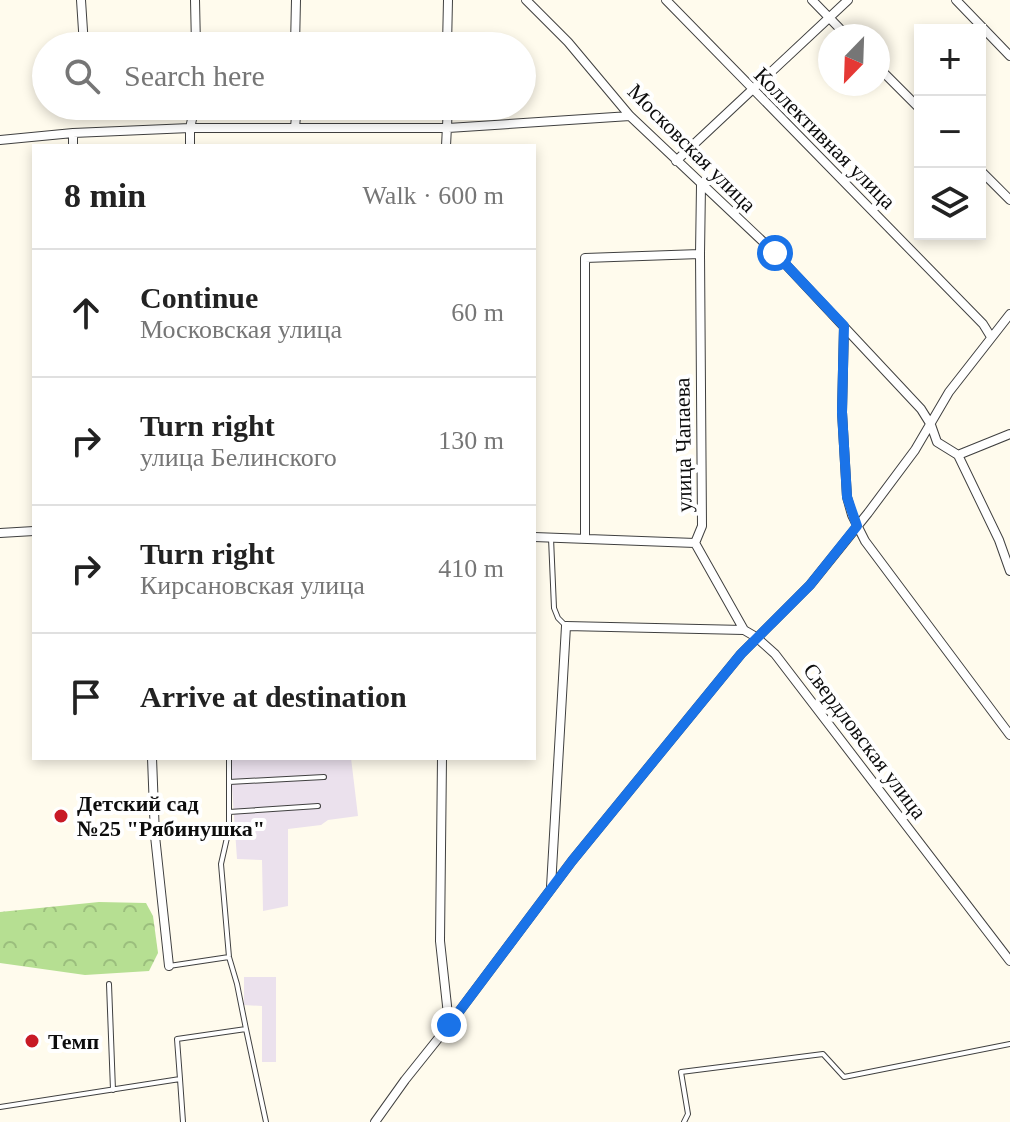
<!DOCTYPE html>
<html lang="en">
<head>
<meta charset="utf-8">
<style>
	:root { --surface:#fff; --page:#f2f2f2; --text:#222; --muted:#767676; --line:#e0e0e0 }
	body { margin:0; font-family:Georgia,serif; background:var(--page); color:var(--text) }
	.controls { position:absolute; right:24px; top:24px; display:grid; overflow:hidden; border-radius:0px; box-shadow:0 4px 12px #0003 }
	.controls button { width:72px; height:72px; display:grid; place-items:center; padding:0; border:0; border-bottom:2px solid var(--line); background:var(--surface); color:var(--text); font:40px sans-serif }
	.compass { position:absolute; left:818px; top:24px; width:72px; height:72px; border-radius:50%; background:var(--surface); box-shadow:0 4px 12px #0003; rotate:203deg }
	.stop { position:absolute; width:24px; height:24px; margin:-18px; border:6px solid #1a73e8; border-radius:50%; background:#fff }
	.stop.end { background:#1a73e8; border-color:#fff; box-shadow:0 2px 8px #0008 }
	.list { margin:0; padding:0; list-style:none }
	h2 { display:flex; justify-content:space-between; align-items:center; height:104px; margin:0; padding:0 32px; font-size:34px }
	h2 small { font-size:26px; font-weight:400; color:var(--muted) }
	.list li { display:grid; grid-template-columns:52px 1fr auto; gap:24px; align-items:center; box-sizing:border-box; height:128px; padding:0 32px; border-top:2px solid var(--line) }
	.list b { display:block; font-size:30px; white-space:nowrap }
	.list p { margin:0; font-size:26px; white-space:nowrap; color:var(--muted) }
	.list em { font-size:26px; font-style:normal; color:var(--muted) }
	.icon { flex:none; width:44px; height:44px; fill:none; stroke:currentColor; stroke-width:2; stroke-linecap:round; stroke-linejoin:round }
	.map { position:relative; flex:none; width:1010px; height:1122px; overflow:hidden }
	.search { position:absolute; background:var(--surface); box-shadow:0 4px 12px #0003; left:32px; top:32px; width:504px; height:88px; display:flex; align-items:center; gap:20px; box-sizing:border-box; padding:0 28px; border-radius:44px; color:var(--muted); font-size:30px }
	.panel { position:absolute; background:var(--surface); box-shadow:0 4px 12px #0003; left:32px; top:144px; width:504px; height:616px; border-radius:0px }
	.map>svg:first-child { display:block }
	.industrial { fill:#ebe1ed }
	.forest { fill:url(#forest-crowns) }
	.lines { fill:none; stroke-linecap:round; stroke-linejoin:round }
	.service-casing { stroke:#404040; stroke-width:6 }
	.minor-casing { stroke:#404040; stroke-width:10 }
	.service { stroke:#fff; stroke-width:4 }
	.minor { stroke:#fff; stroke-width:8 }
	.route { stroke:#1a73e8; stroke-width:10 }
	.poi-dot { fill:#c81a26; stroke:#fff; stroke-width:3 }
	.labels { text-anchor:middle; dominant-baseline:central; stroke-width:8; stroke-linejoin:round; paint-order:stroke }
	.street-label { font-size:22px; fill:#0d0d0d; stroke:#fff }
	.poi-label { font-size:22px; font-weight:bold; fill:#0d0d0d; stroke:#fff; text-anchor:start }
</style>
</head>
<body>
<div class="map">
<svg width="1010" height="1122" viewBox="0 0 1010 1122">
	<defs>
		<pattern id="forest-crowns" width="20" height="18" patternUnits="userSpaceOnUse" patternTransform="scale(2)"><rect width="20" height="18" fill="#b6df92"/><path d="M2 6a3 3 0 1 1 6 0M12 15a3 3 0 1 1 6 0" fill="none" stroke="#9bbe7d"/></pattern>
	</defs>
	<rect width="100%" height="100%" fill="#fffbed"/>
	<path class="industrial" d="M230,758H351L358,816L328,820L321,825L288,829V906L263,911L262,860L237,859Z
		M244,977H276V1062H262V1006L244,1005Z"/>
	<path class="forest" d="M99,902L146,903L153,916L158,953L149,971L85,975L0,963V912Z"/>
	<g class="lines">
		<g class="service-casing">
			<path id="service" d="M551,538L554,608L558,618L564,624
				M229,782L324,777
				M229,812L318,806
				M169,966L229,957
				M109,984L113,1090
				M246,1029L266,1122
				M180,1079L183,1122
				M0,1107L180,1079L177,1039L246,1029L237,984L229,957L221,864L229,829V758
				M684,1122L688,1114L681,1072L823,1054L844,1077L1010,1044"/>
		</g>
		<g class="minor-casing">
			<path id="minor" d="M81,0L84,46
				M195,0L196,46
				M526,0L568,42L630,116L775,253L921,409L931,425L937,442L958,455L999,540L1010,571
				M666,0L983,324L991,337
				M812,0L847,36
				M956,0L1010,56
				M295,46L296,0
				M447,46L448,0
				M878,67L920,109
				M295,127L297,106
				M73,133V146
				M0,140L73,133L190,128H448L630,116
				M190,146V128L195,106
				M446,146L448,106
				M676,161L848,0
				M980,170L1010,200
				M844,327L842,412L847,497L852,515L865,541L1010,735
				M958,455L1010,434
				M0,533L34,531
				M534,537L695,543
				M585,539V258L700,254
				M695,543L744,630L756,637L775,654L1010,961
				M695,543L702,526L700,254L701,185
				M152,758L155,836L169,966
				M442,758L440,941L449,1024
				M551,887L566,626L744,630
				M375,1122L405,1080L449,1025L572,861L741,654L810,585L868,513L915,450L949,392L1010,314"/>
		</g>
		<use href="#service" class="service"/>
		<use href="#minor" class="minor"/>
	</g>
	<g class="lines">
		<path class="route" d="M449,1025L572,861L741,654L810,585L857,526L847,497L842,412L844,326L775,253"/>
	</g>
	<g class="poi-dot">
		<circle cx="61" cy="816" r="8"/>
		<circle cx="32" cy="1041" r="8"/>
	</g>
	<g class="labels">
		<g class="street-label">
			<text transform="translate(825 138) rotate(45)">Коллективная улица</text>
			<text transform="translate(692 148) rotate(45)">Московская улица</text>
			<text transform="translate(683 445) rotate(-91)">улица Чапаева</text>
			<text transform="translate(865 741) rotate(53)">Свердловская улица</text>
		</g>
		<g class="poi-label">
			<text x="77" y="803">Детский сад<tspan x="77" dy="25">№25 "Рябинушка"</tspan></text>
			<text x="48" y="1041">Темп</text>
		</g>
	</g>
</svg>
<div class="controls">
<button>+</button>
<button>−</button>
<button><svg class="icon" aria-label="layers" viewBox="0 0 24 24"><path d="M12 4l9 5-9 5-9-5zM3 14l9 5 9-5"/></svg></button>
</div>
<svg class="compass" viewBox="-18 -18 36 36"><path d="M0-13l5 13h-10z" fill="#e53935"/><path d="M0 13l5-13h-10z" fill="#767676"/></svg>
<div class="stop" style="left:775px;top:253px"></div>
<div class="stop end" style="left:449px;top:1025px"></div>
<div class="search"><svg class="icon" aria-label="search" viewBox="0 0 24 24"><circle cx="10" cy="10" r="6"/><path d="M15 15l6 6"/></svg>Search here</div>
<section class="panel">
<h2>8 min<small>Walk · 600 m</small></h2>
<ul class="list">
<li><svg class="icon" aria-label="ahead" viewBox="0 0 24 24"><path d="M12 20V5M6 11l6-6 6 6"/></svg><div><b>Continue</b><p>Московская улица</p></div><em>60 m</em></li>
<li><svg class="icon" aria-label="right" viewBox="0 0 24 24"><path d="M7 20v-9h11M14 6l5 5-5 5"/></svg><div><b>Turn right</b><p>улица Белинского</p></div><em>130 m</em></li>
<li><svg class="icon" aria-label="right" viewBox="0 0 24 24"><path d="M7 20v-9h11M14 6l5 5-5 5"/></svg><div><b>Turn right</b><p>Кирсановская улица</p></div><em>410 m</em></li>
<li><svg class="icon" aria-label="arrive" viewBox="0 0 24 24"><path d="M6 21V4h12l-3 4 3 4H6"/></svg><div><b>Arrive at destination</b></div></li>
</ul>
</section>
</div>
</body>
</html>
